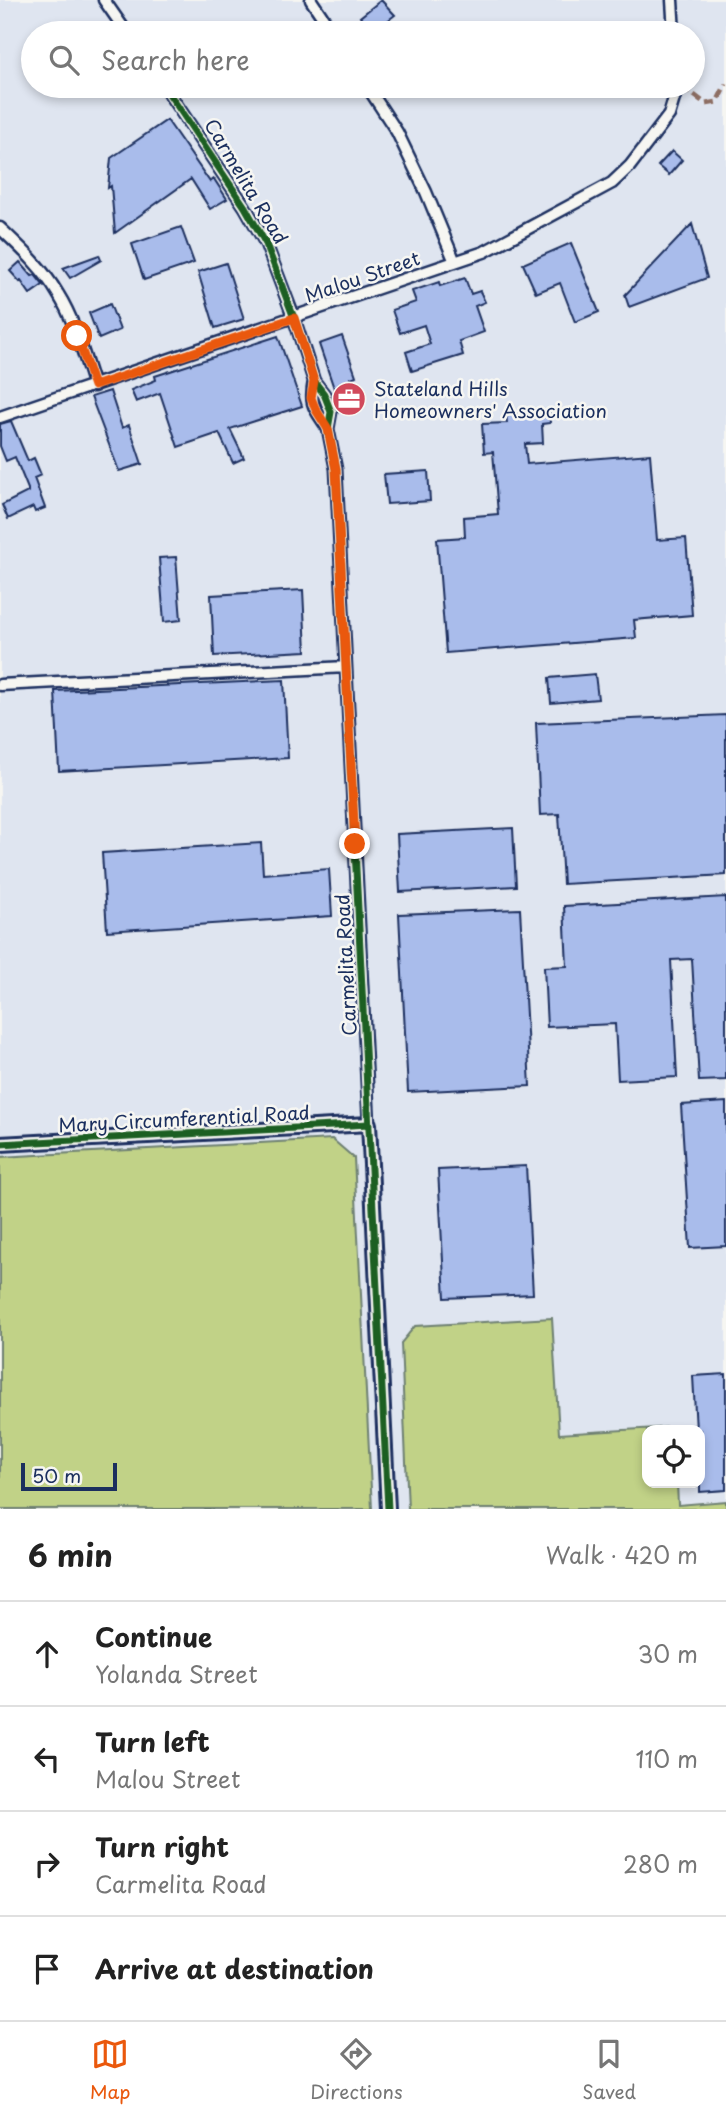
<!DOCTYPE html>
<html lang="en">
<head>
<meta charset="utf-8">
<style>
	:root { --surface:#fff; --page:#f6f6f6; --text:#222; --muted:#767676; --line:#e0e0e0; --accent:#ea580c }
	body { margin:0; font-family:"Playpen Sans",sans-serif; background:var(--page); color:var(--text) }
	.controls { position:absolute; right:21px; bottom:21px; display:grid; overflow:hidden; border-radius:14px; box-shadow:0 4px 10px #0003 }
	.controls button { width:63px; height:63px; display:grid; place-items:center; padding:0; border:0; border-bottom:2px solid var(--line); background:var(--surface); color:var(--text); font:35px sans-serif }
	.scale { position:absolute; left:21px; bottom:18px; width:96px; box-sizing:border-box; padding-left:7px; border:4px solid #1b2f5e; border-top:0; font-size:19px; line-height:24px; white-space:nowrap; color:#1b2f5e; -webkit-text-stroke:5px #f6f6f2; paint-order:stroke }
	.stop { position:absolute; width:21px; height:21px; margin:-16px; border:5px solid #ea580c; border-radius:50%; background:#fff }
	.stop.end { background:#ea580c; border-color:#fff; box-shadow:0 2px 7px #0008 }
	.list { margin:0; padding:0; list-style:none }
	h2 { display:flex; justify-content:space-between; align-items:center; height:91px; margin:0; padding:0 28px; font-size:30px }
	h2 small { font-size:23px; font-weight:400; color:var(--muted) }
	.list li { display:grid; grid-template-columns:46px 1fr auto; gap:21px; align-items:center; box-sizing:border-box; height:105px; padding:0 28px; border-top:2px solid var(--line) }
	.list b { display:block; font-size:26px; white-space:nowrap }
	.list p { margin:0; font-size:23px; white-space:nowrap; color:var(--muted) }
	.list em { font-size:23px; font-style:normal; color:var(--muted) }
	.icon { flex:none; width:38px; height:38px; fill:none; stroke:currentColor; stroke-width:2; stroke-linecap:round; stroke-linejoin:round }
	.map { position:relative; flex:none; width:726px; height:1509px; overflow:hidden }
	.search { position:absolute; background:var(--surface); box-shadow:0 4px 10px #0003; left:21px; right:21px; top:21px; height:77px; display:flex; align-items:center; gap:18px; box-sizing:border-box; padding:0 24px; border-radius:38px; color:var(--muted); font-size:26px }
	.sheet { height:511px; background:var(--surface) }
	nav { display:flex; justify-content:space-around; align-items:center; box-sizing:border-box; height:98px; border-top:2px solid var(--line); background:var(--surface); font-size:19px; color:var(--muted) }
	nav a { display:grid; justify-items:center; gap:4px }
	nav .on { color:var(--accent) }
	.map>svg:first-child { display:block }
	.built { fill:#dfe5f0; fill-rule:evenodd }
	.green { fill:#c1d287; stroke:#6e8072; stroke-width:2 }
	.building { fill:#a9bceb; stroke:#1b2f5e; stroke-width:2 }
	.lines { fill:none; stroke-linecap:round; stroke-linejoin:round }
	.minor-casing { stroke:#1b2f5e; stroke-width:15 }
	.tertiary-casing { stroke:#1b2f5e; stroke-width:18 }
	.minor { stroke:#f6f6f2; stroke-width:10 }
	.tertiary { stroke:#f6f6f2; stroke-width:12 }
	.quiet { stroke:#8d6e63; stroke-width:5; stroke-dasharray:10 5; stroke-linecap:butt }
	.cycleway-casing { stroke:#f6f6f2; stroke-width:11 }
	.cycleway { stroke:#1b5e20; stroke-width:7 }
	.route { stroke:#ea580c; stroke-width:9 }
	.labels { text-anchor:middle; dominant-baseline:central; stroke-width:5; stroke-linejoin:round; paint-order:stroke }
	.street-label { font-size:19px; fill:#1b2f5e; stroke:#f6f6f2 }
	.poi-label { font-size:19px; fill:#1b2f5e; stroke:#f6f6f2; text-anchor:start }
</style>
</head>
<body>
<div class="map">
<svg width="726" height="1509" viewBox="0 0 726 1509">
	<rect width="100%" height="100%" fill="#f6f6f2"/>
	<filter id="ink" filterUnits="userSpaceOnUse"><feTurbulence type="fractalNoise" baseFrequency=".0143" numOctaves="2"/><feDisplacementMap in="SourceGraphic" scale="14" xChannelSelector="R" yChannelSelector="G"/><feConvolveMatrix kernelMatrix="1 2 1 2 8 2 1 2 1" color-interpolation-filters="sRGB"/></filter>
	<g filter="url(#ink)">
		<path class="built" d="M0,0H726V1509H0ZM33,33H693V86H33ZM647,1430H700V1483H647Z"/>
		<path class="green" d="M332,1139L354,1158L372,1509H0V1157Z
			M552,1318L559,1434L673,1427L674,1430H647V1483H677L678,1505L726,1501V1509H408L401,1343L415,1326Z"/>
		<path class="building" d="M381,0L395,15L373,32L360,17Z
			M167,120L210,182L214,179L227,199L210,209L191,179L115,233L111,186L108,188L111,158Z
			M672,151L682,160L669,175L658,166Z
			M692,224L707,278L629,307L625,295Z
			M181,227L194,263L144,280L132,244Z
			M571,243L599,312L575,322L560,283L536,293L523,264Z
			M99,255L101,260L70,278L63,268Z
			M20,262L32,276L35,275L43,285L30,294L21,281L20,282L10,271Z
			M226,263L244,319L215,328L198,272Z
			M465,278L471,294L480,291L485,302L475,306L484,332L459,341L463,355L412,371L406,352L430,344L424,325L400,333L392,310L416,302L412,291L439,282L440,286Z
			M110,304L120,330L99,339L89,313Z
			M278,336L302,406L230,429L244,458L233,463L219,433L178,447L160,393L136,402L131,390L156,380L155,376Z
			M342,336L356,376L351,378L359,401L343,406L340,399L338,400L319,344Z
			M110,391L122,428L129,425L142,464L119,471L91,397Z
			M549,411L550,423L542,424L543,443L525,444L527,464L650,454L657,540L686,538L692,615L634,620L636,638L446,653L437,539L465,537L464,517L498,514L493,452L484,453L482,424L507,423L506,414Z
			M11,421L28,461L34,458L41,475L34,478L45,508L35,512L33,507L8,519L2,505L28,492V489L15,457L6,461L0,446V424Z
			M428,471L430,501L387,504L384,474Z
			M176,557L181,620L164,622L159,558Z
			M303,590L306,651L214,656L211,595Z
			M595,674L598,699L551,703L549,678Z
			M284,680L288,758L59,771L55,691Z
			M726,715V875L563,884L559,814L540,815L536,723Z
			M513,828L516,886L400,892L397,834Z
			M261,843L263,874L329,869L332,916L107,931L102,853Z
			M726,897V1080L699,1081L692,959L671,960L677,1077L618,1080L615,1024L547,1027L544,967L567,966L564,906Z
			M520,909L530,1086L408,1092L399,914Z
			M726,1102V1246L690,1248L681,1105Z
			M526,1166L533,1294L445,1298L438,1170Z
			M726,1374V1490L700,1492V1430H696L693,1376Z"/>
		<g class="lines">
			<g class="minor-casing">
				<path id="minor" d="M104,0L127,33
					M311,0L333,33
					M672,0L674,33
					M164,86L245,207L266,244L294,318L314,381L324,394L331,412L328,429L336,469L369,1124
					M367,86L397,132L426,192L455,262
					M0,228C21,248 43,268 58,294C75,321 84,356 94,386
					M314,381C309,407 315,408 328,429
					M0,417L484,252L612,183L630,166L669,115L676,92V86
					M0,685L346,667"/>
			</g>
			<g class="tertiary-casing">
				<path id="tertiary" d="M0,1144L369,1124L388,1509"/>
			</g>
			<use href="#minor" class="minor"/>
			<use href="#tertiary" class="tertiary"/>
			<path class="quiet" d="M682,86L706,104L717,102L726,84"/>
			<g class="cycleway-casing">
				<path id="cycleway" d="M164,86L245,207L266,244L294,318L314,381L324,394L331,412L328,429L336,469L388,1509
					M0,1144L369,1124"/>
			</g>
			<use href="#cycleway" class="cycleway"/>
		</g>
	</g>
	<g class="lines" filter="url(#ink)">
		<path class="route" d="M77,336L94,386L294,318L314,381L311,398L316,410L328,429L336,469L355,844"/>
	</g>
	<defs>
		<g id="office-disc" transform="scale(1.75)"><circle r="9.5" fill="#d1495b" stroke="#f6f6f2"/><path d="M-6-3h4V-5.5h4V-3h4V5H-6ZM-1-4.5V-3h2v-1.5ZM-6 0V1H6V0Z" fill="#fff"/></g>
	</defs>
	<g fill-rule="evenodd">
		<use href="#office-disc" x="349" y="399"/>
	</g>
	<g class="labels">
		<g class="street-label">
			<text transform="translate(247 181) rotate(59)">Carmelita Road</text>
			<text transform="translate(362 276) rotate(-19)">Malou Street</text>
			<text transform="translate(345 965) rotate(-93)">Carmelita Road</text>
			<text transform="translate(184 1118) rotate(-3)">Mary Circumferential Road</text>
		</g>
		<g class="poi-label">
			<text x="374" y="388">Stateland Hills<tspan x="374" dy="22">Homeowners' Association</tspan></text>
		</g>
	</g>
</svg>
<div class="controls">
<button><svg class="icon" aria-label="locate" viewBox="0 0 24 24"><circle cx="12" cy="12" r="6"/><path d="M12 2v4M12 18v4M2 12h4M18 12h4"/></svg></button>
</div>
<div class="scale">50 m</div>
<div class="stop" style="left:77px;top:336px"></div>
<div class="stop end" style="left:355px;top:844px"></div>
<div class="search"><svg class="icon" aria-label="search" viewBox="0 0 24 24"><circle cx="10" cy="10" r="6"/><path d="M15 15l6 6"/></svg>Search here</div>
</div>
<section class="sheet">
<h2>6 min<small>Walk · 420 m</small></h2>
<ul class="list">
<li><svg class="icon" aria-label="ahead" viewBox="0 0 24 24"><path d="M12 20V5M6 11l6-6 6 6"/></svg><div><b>Continue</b><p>Yolanda Street</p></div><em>30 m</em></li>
<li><svg class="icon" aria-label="left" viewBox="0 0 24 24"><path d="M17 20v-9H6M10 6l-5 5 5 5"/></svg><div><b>Turn left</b><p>Malou Street</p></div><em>110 m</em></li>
<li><svg class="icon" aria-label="right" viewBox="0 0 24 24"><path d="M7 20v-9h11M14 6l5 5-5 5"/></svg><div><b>Turn right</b><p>Carmelita Road</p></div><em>280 m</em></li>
<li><svg class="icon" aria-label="arrive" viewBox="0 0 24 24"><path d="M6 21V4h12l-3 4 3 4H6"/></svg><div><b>Arrive at destination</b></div></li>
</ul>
</section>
<nav>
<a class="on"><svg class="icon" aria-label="map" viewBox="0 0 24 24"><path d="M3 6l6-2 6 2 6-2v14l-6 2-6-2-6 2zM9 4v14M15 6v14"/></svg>Map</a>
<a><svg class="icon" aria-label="directions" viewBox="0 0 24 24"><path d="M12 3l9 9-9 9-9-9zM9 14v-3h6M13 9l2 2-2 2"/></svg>Directions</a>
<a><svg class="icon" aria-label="saved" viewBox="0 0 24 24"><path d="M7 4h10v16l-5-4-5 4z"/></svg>Saved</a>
</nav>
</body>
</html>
